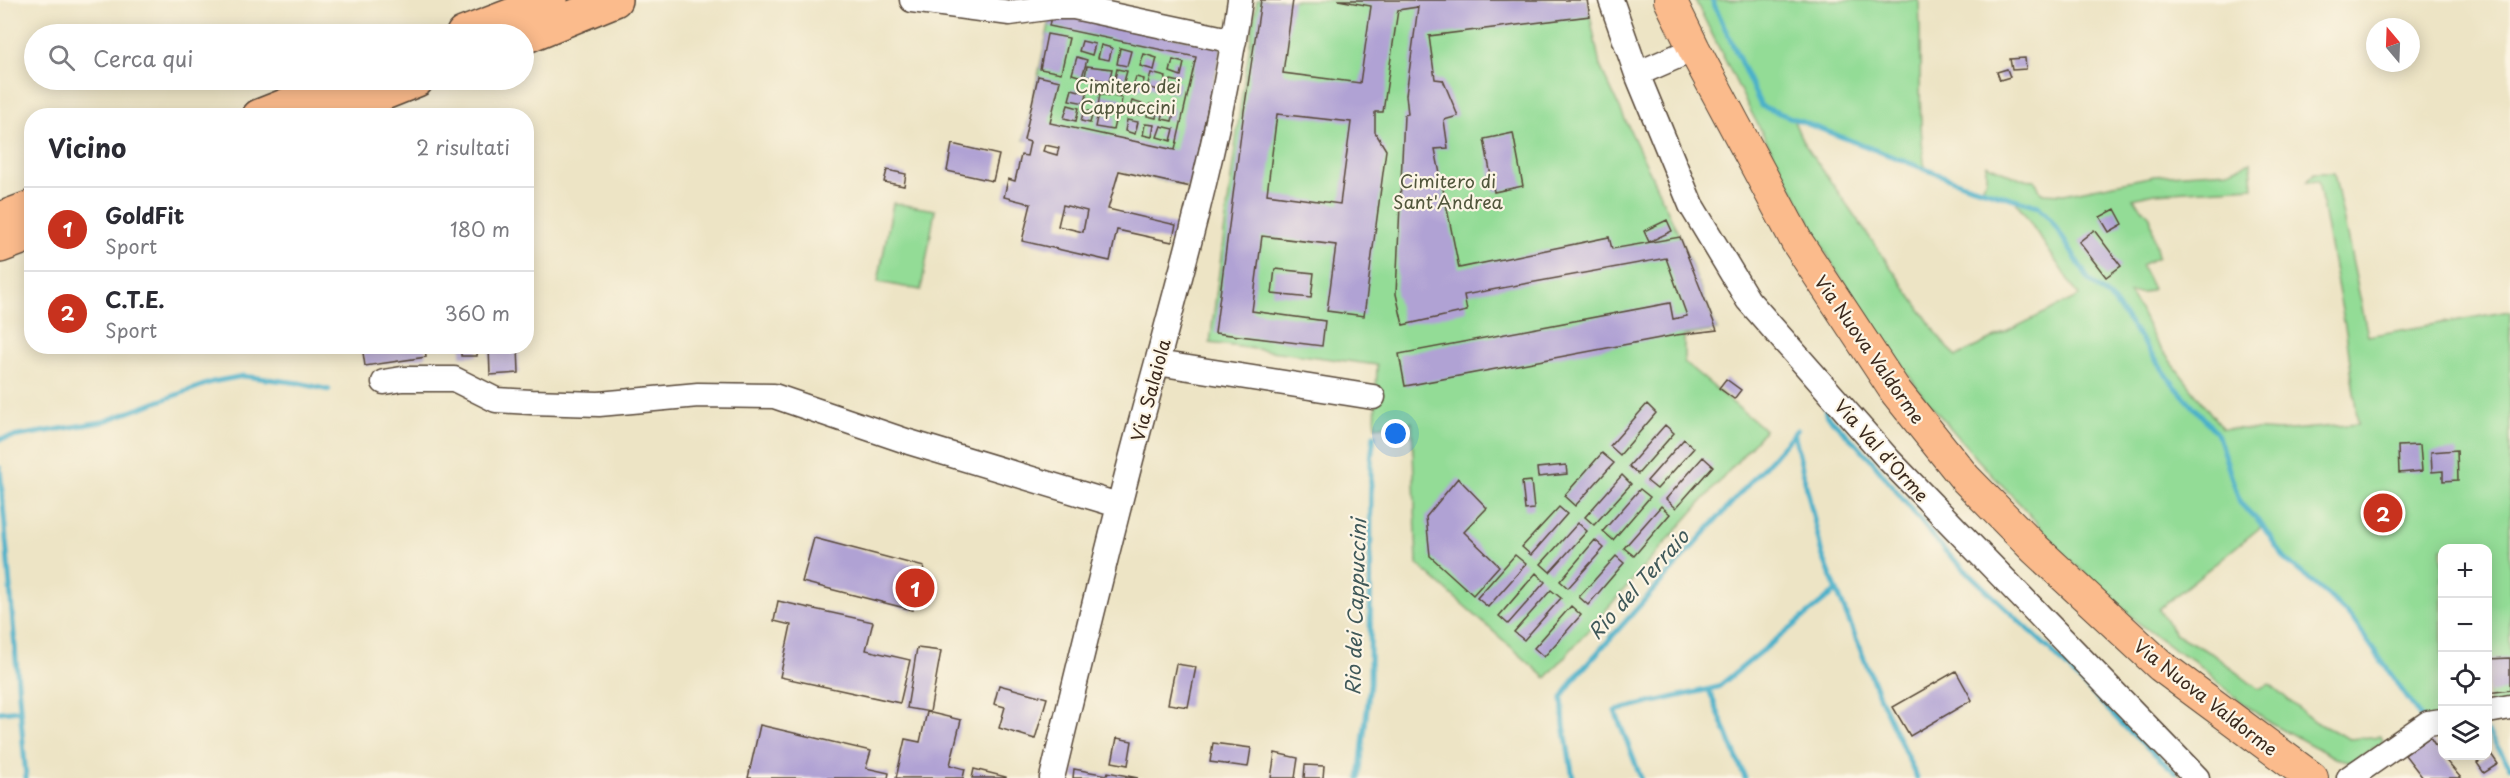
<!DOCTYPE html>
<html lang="it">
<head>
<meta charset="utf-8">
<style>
	:root { --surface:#fff; --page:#f7f7f7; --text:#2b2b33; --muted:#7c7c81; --line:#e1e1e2; --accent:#c8321e }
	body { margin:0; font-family:"Playpen Sans",sans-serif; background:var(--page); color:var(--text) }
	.controls { position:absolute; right:18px; bottom:18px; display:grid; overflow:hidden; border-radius:12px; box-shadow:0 3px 15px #0003 }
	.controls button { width:54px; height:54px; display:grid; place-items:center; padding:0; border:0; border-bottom:2px solid var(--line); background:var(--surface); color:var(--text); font:30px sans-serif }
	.compass { position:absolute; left:2366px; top:18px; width:54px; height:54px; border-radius:50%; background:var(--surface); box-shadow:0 3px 15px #0003; rotate:341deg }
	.you { position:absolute; left:1396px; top:434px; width:21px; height:21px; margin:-15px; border:4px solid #fff; border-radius:50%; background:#1a73e8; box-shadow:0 0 0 9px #1a73e833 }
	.badge { display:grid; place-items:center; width:39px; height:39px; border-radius:50%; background:var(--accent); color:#fff; font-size:20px; font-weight:700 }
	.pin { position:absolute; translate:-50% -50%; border:3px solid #fff; box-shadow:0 2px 6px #0006 }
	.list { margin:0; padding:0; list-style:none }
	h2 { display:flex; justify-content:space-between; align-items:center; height:78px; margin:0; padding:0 24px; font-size:26px }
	h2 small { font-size:20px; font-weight:400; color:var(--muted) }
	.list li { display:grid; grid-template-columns:39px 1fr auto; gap:18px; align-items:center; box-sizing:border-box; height:84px; padding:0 24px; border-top:2px solid var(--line) }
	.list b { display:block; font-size:22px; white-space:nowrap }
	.list p { margin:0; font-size:20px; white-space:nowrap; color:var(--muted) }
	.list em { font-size:20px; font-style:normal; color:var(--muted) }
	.icon { flex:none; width:33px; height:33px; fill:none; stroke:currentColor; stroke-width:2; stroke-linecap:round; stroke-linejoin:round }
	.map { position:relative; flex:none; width:2510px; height:778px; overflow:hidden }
	.search { position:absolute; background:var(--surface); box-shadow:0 3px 15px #0003; left:24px; top:24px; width:510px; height:66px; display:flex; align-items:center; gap:15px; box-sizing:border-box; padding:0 21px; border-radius:33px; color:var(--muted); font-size:22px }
	.panel { position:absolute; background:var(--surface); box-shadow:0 3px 15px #0003; left:24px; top:108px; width:510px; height:246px; border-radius:24px }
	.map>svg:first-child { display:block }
	.green { fill:#93dc96; stroke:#67835a; stroke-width:1.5 }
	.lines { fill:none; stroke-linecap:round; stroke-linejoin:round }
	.stream { stroke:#4ab0c9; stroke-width:5 }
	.building { fill:#b0a2d4; fill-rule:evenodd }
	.minor-casing { stroke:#564637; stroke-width:27 }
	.major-casing { stroke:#564637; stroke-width:34 }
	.highway-casing { stroke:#564637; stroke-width:36 }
	.minor { stroke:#fff; stroke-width:24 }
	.major { stroke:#fbbb8c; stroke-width:32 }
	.highway { stroke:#fbbb8c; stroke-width:33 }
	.labels { text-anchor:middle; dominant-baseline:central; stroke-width:4.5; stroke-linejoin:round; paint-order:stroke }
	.park-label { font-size:18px; fill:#51563c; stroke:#fcf5e5 }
	.street-label { font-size:18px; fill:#3b2a1e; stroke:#fcf5e5 }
	.water-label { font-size:20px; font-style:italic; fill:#40595a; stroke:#fcf5e5 }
</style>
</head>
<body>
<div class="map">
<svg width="2510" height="778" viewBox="0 0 2510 778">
	<rect width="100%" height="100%" fill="#fcf5e5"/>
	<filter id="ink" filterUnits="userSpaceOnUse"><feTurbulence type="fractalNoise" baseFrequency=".0167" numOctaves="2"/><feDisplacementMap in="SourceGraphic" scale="12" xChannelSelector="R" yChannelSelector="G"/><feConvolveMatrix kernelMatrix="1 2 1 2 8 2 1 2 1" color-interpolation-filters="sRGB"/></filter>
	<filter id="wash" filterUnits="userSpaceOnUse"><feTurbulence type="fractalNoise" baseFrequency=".008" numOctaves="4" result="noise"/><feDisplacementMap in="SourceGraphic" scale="24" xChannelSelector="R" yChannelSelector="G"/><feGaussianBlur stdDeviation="1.35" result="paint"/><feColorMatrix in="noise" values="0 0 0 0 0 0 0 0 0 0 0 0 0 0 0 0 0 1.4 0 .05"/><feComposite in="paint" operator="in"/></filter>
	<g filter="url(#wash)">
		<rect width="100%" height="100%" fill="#ede4c5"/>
		<path class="green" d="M1257,0H1587L1600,66L1680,237L1717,330L1684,336V362L1765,430L1546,678L1417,564L1412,422L1375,427L1377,365L1210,343L1241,101Z
			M1695,0H1919C1922,56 1917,113 1925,168L1793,119L1803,142L1945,345L1957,356L2079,296L2015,200L1982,190L1986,179V164L2020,179L2035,180L2041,193L2064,194L2154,176L2228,171L2251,162L2253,187L2154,193L2133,198L2150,216L2158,257L2141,265L2153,289L2143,293H2129L2139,308L2155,341L2222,428L2280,431L2358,424L2346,332L2318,181L2307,182L2314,173H2334L2368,336L2510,311V707L2488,711V548H2442V717L2422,719L2353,620L2328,595L2285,559L2262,526L2159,609L2175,634L2211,653L2258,689L2270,684L2312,720L2337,733L2350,739L2381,736L2383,742L2352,762L2335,758L2264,719L2229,692L2195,661L2176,651L2136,621L2068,558L2021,505L1979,461L1923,396L1835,269L1750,110Z
			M1052,11L1221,47L1191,187L1119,171L1121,161L1024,140Z
			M893,203L935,210L921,290L878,282Z"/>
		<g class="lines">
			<path class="stream" d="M1712,0L1761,106L1964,184L2038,206L2052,221L2089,280L2114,302L2174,385L2217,433L2240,503L2262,525L2285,559L2328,595L2353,620L2422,719
				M1824,400L1826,414L1869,457L1944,550L2047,647L2129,731L2176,773
				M1794,433L1822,554L1880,698L1917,778
				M0,439L102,422L212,382L243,376L299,383L329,390
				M0,468L26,778
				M1709,690L1745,778
				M0,712L20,710
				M2488,732L2510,767
				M1359,778L1370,683L1371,459L1374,435
				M1573,778L1564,725L1562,698L1573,680L1797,430
				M1641,778L1615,711L1718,687L1836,591"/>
		</g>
		<g id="blocks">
			<path class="building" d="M1261,0H1293L1283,73L1360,83L1371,6L1338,0H1587L1590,16L1429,36L1435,79L1443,80L1458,116L1444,120L1448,148L1435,149L1459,268L1609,237L1612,249L1680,237L1717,330L1676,335L1405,386L1399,354L1670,303L1673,319L1687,316L1666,258L1464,295L1467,311L1403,325L1396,294L1404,115L1408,114L1406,95L1418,7L1398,10L1383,112H1375V132L1386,150L1364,316L1327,311L1336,245L1262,236L1252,311L1325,321L1322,346L1215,333L1244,111ZM1277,114L1351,122L1340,204L1267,194Z
				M1052,11L1221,47L1191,187L1119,171L1108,209L1176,225L1172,242L1117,230L1110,261L1022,241L1031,204L1004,197L1008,179L1015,181L1021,155L1027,156L1030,142L1024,140L1038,76L1060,81L1050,123L1175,150L1196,57L1049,26ZM1045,145L1059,148L1057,155L1043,151ZM1063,205L1087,211L1083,232L1058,226Z
				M1047,34L1069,38L1061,73L1040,69Z
				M1082,41L1095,44L1092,55L1079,51Z
				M1101,45L1112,48L1109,60L1098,58Z
				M1120,48L1131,51L1127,66L1117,64Z
				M1144,54L1157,58L1154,70L1140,66Z
				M1077,57L1087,60L1082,77L1072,74Z
				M2025,58L2026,69L2012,70L2010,59Z
				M1173,60L1184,63L1181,76L1170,72Z
				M1087,66L1112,69L1109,82L1085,76Z
				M1117,69L1127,71L1123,85L1114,83Z
				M2007,69L2010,77L2000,80L1997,72Z
				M1151,73L1166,77L1162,91L1147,87Z
				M1136,77L1144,79L1142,89L1133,86Z
				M1171,80L1180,82L1177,94L1167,91Z
				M1072,89L1087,93L1085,103L1069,100Z
				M1100,94L1122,98L1120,110L1098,106Z
				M1132,101L1142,104L1140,115L1129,112Z
				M1150,104L1158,106L1156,118L1147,116Z
				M1068,105L1079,108L1076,121L1064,118Z
				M1165,107L1175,109L1172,121L1162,119Z
				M1084,110L1093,112L1090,123L1081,121Z
				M1098,113L1116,117L1113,130L1095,127Z
				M1127,120L1138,122L1135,134L1125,131Z
				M1145,124L1154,125L1152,137L1143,135Z
				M1161,126L1174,129L1171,141L1157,137Z
				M1513,133L1523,186L1494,192L1484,139Z
				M952,144L999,155L993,181L947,171Z
				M887,170L906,174L904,186L884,182Z
				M2115,209L2123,224L2109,232L2100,217Z
				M1667,220L1672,231L1649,242L1644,231Z
				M2094,230L2121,266L2106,277L2079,242Z
				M1275,269L1314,273L1311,298L1272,294Z
				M362,346H425L426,357L365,366Z
				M461,346H478L477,356H461Z
				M510,346H518L519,373L490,375L489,347Z
				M1726,379L1741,390L1734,399L1719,388Z
				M1647,404L1656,413L1620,455L1610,446Z
				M1665,425L1674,433L1638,474L1629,466Z
				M1684,439L1694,448L1657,489L1647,481Z
				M2420,445L2422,471L2399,473L2398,446Z
				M2457,450L2458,480L2443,481V471L2432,472L2431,452Z
				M1602,453L1614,463L1575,506L1564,496Z
				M1703,457L1713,466L1676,508L1666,499Z
				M1566,465L1567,474L1538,477L1537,468Z
				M1622,475L1631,484L1594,525L1585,517Z
				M1458,478L1487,508L1464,532L1499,566L1473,595L1430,556L1426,517Z
				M1531,481L1534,509L1525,510L1522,482Z
				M1640,489L1650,497L1613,540L1603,531Z
				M1661,506L1670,514L1634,556L1624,548Z
				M1559,507L1567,514L1531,555L1522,547Z
				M1578,523L1587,531L1550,572L1541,564Z
				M814,538L924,567L913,610L802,582Z
				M1595,540L1604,548L1568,588L1560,581Z
				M1515,555L1526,564L1488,607L1477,598Z
				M1616,556L1624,563L1588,605L1579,597Z
				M1536,573L1545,582L1508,624L1499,616Z
				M1551,590L1561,598L1524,640L1514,632Z
				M778,601L873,622L866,650L910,660L900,703L780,677L791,625L774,621Z
				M1571,606L1581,615L1544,657L1534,648Z
				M917,648L941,651L930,712L907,708Z
				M2510,658V690L2488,693V659Z
				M1176,664L1196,667L1188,707L1168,704Z
				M1956,671L1972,700L1910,736L1893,707Z
				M999,685L1047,698L1035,739L999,728L1005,707L994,704Z
				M927,712L961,720L950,765L965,769L963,778H896L905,739L920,742Z
				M760,725L871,751L866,768L889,773L888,778H748Z
				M2430,737L2442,756L2461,778H2423L2405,755Z
				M1117,738L1132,741L1128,765L1112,762Z
				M1213,743L1251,748L1248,767L1210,762Z
				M1275,753L1298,758L1295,778H1271Z
				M2491,754L2498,764L2484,773L2477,763Z
				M1305,765L1324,766L1323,778H1304Z
				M974,769L1006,777V778H972Z
				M1074,769L1107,775L1108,772L1138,778H1073Z"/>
		</g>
	</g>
	<g filter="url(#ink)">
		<use href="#blocks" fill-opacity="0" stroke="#564637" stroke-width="1.5"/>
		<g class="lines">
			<g class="minor-casing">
				<path id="minor" d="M912,0L1010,13L1053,7H1074L1234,41
					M1611,0L1637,74L1691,205L1748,300L1889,460L2197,778
					M1637,74L1694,49
					M1157,363L1373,397
					M384,382L402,379H454L496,400L531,402L599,404L698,395L774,396L909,442L1118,505
					M2488,711L2510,707
					M1052,778C1080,662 1108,545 1139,429C1177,287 1219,146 1240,0
					M2349,778L2428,723L2442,721"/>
			</g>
			<g class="major-casing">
				<path id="major" d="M1670,0L1694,49L1797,242L1896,392L1965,478L2035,549L2161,666L2312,778"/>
			</g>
			<g class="highway-casing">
				<path id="highway" d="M463,34L551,0
					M524,37L615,0
					M259,116L350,80
					M327,116L417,80
					M0,219L32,207
					M0,246L32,234"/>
			</g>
			<use href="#minor" class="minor"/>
			<use href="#major" class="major"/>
			<use href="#highway" class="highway"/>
		</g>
	</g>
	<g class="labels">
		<g class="park-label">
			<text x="1128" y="85">Cimitero dei<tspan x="1128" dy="21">Cappuccini</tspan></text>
			<text x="1448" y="180">Cimitero di<tspan x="1448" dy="21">Sant'Andrea</tspan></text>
		</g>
		<g class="street-label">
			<text transform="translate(1870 349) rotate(55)">Via Nuova Valdorme</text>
			<text transform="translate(1150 390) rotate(-75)">Via Salaiola</text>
			<text transform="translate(1882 450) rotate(48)">Via Val d'Orme</text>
			<text transform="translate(2206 697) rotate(38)">Via Nuova Valdorme</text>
		</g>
		<g class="water-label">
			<text transform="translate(1638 584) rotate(-48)">Rio del Terraio</text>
			<text transform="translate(1355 607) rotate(-88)">Rio dei Cappuccini</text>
		</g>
	</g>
</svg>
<div class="controls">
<button>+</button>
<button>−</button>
<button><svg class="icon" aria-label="locate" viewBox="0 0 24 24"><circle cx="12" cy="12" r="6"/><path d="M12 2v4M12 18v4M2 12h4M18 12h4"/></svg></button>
<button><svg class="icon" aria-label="layers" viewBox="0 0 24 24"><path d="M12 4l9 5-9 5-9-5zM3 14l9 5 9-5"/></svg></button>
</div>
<svg class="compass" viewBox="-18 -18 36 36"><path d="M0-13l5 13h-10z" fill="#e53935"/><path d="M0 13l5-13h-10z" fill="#7c7c81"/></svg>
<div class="you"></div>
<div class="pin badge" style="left:915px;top:588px">1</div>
<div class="pin badge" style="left:2383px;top:513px">2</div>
<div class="search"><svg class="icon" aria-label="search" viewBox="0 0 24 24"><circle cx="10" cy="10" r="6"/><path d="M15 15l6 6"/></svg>Cerca qui</div>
<section class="panel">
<h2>Vicino<small>2 risultati</small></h2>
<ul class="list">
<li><span class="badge">1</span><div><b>GoldFit</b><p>Sport</p></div><em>180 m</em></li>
<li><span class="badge">2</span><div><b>C.T.E.</b><p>Sport</p></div><em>360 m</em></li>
</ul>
</section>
</div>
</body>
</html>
